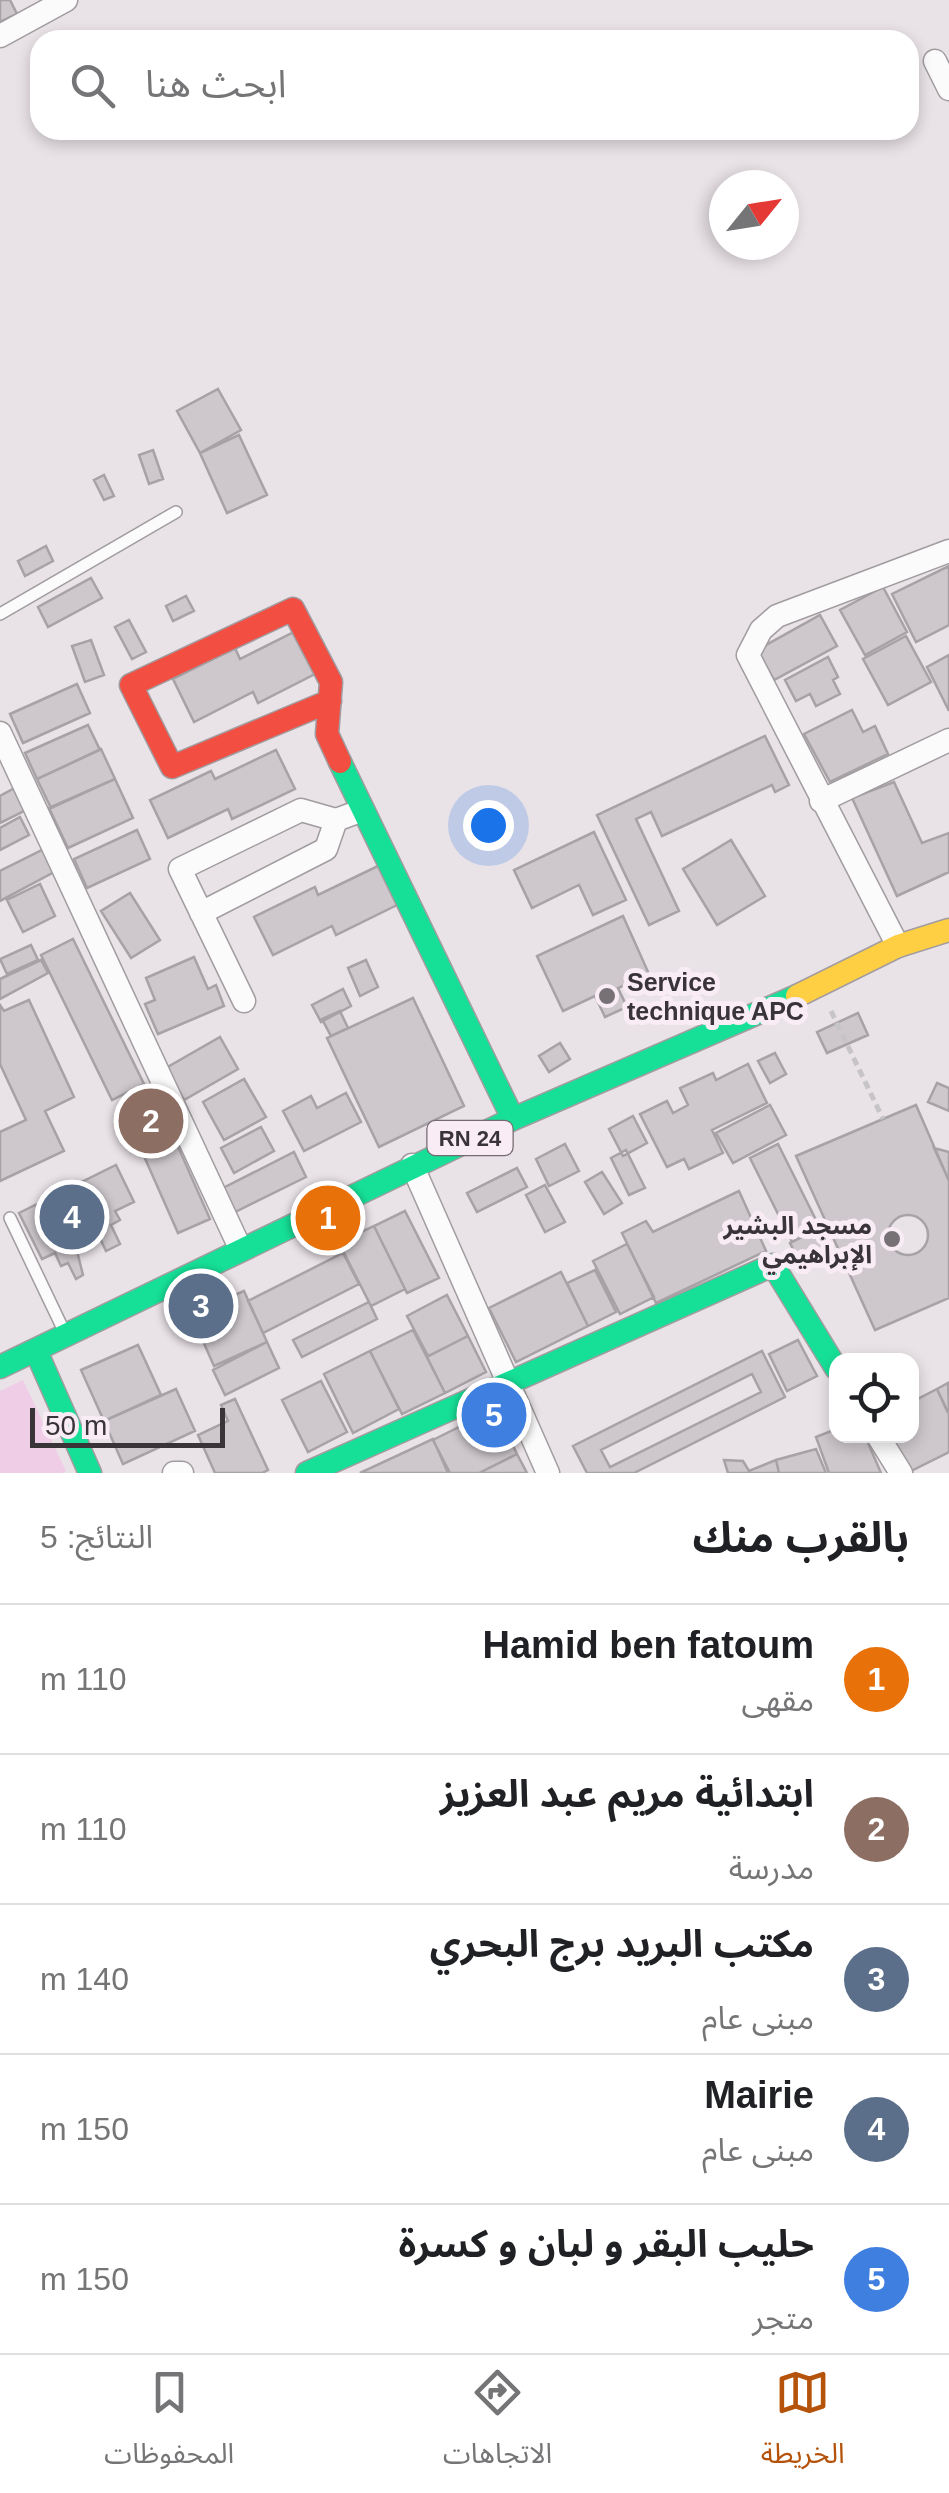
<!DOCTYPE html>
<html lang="ar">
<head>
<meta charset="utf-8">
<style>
	:root { --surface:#fff; --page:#f2f2f2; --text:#202124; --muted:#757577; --line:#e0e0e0; --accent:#b45309 }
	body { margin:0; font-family:Helvetica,"Noto Sans Arabic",sans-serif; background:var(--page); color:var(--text); direction:rtl }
	.controls { position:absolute; right:30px; bottom:30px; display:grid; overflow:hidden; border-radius:20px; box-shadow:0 5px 15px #0003 }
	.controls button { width:90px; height:90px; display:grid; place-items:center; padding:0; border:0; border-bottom:2px solid var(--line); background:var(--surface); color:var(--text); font:50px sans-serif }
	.compass { position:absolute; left:709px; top:170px; width:90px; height:90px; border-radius:50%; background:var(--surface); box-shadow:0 5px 15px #0003; rotate:60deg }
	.scale { position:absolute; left:30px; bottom:25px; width:195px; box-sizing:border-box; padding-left:10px; border:5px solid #393438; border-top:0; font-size:28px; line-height:35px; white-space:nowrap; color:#393438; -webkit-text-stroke:8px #f9ecf5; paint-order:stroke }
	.you { position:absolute; left:488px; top:825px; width:35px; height:35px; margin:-25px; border:8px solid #fff; border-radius:50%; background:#1a73e8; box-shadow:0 0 0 15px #1a73e833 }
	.badge { display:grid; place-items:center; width:65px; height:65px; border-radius:50%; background:var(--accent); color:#fff; font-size:32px; font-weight:700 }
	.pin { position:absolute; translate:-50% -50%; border:5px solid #fff; box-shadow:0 2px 10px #0006 }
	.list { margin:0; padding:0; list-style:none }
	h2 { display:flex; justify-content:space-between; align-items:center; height:130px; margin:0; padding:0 40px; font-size:42px }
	h2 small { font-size:32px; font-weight:400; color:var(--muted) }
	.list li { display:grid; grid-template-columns:65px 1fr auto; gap:30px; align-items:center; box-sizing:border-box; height:150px; padding:0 40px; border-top:2px solid var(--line) }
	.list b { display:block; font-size:38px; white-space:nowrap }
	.list p { margin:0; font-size:32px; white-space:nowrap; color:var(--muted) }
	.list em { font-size:32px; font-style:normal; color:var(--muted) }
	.icon { flex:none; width:55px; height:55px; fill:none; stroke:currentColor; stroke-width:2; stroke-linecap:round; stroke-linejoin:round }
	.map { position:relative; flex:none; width:949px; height:1473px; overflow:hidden; direction:ltr }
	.search { position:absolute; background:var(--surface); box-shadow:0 5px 15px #0003; left:30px; right:30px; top:30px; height:110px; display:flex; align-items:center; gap:25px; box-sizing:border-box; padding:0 35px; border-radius:30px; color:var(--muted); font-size:38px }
	.sheet { height:880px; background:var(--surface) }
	nav { display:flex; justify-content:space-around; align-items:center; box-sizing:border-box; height:140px; border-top:2px solid var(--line); background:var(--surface); font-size:28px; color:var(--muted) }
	nav a { display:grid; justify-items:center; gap:5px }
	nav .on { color:var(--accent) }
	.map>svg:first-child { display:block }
	.green { fill:#f0cde6 }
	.building { fill:#cec8cc; stroke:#a7a2a6; stroke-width:2.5; fill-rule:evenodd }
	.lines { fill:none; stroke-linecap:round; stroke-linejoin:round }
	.lane-casing { stroke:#a19ca0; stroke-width:14 }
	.street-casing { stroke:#a19ca0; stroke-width:25 }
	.fast-casing { stroke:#a19ca0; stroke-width:25 }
	.slow-casing { stroke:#a19ca0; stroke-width:25 }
	.jam-casing { stroke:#a19ca0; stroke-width:25 }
	.path { stroke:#c7c4c6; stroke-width:5; stroke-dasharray:8 5; stroke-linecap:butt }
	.lane { stroke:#fcfbfb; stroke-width:11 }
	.street { stroke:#fcfbfb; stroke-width:22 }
	.fast { stroke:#16e098; stroke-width:22 }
	.slow { stroke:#ffcf43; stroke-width:22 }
	.jam { stroke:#f24e42; stroke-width:22 }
	.poi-dot { fill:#777175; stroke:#f9ecf5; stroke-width:4 }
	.labels { text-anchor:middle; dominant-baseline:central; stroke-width:10; stroke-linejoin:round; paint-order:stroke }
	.shield { fill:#f9ecf5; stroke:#736b71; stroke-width:2.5 }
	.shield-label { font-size:22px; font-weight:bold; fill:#393438 }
	.poi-label { font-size:25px; font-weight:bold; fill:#393438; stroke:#f9ecf5; text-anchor:start }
</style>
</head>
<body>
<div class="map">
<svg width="949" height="1473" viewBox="0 0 949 1473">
	<rect width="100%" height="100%" fill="#e9e2e7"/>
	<path class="green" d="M23,1380L66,1471L62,1473H0V1391Z"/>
	<path class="building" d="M0,0H10L17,14L0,22Z
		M218,389L241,430L200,453L177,411Z
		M239,435L267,495L227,513L200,453Z
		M153,450L163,479L149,484L139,455Z
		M104,475L114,496L104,500L94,480Z
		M46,546L53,561L25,576L18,561Z
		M949,566V625L916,642L892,594Z
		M91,578L102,598L48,627L38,607Z
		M883,587L907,632L865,655L840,610Z
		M186,596L194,611L173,621L166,606Z
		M820,615L837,646L774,680L757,650Z
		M129,620L146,652L132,659L115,627Z
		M296,631L317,673L258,703L253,692L194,722L173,679L235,648L240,659Z
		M906,636L931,682L888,705L863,659Z
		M91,640L104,675L85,682L72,646Z
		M949,655V711L927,667Z
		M828,657L838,677L833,680L840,694L816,706L810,694L796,701L785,680Z
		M77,684L90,713L23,743L10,714Z
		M852,710L863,732L875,726L888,754L830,782L804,734Z
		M88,725L100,750L37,779L25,753Z
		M765,736L789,785L775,792L772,785L662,836L651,812L636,819L679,911L649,925L597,815Z
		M101,749L115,779L51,808L37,779Z
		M276,750L295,789L232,819L228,809L168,838L150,800L211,771L215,779Z
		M115,779L133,818L68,848L49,808Z
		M894,782L922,843L949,833V872L897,896L852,798Z
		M22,784L34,806L0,823V796Z
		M20,817L29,835L0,850V828Z
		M137,830L150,859L87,888L74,859Z
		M594,832L626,900L593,915L579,885L532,908L514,870Z
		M731,840L765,896L717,925L683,869Z
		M44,849L56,871L0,901V871Z
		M380,865L399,904L336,935L332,926L273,955L254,917L315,887L318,895Z
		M40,884L55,916L23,932L7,900Z
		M130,893L160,940L131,958L101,911Z
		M623,916L649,974L618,988L627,1007L605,1017L595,996L563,1011L537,956Z
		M73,939L144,1084L112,1100L41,955Z
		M31,945L38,960L7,974L0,959Z
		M194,957L208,989L216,985L224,1006L158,1034L145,1004L155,1000L146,978Z
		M41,960L48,973L0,999V979Z
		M366,960L378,987L360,996L348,968Z
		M343,989L351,1006L321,1022L312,1005Z
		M413,998L464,1106L379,1147L327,1038Z
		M29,1000L74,1097L45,1111L64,1151L0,1181V1132L26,1120L0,1064V1005L4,1011Z
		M340,1011L348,1028L331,1036L322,1019Z
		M858,1013L868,1035L827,1053L817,1032Z
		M220,1037L238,1069L184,1100L166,1068Z
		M560,1043L570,1059L549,1072L539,1056Z
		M775,1053L786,1074L770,1083L758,1061Z
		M748,1064L767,1103L712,1130L723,1153L689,1169L684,1159L667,1167L640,1114L667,1101L673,1113L688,1105L680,1088L713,1073L716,1080Z
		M244,1079L266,1117L224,1140L203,1102Z
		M937,1083L949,1088V1111L928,1102Z
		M346,1093L361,1122L304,1151L283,1111L311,1096L317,1108Z
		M770,1105L786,1135L733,1163L716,1133Z
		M916,1105L949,1181V1298L875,1330L796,1156Z
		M160,1106L210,1219L178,1233L128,1120Z
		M633,1116L647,1143L623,1156L609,1129Z
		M261,1127L274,1151L234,1173L221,1148Z
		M565,1144L579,1171L549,1186L536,1159Z
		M778,1144L820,1228L792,1242L750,1158Z
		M934,1148L949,1152V1181Z
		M626,1150L645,1188L629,1195L611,1158Z
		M294,1152L306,1177L235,1212L223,1188Z
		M116,1165L134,1202L115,1211L120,1220L111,1225L120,1244L106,1251L97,1232L75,1243L83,1275L76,1279L68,1263L61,1266L55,1253L42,1259L19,1213Z
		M517,1168L527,1187L477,1212L467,1193Z
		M602,1172L622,1203L604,1214L585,1182Z
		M545,1185L565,1222L545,1232L526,1195Z
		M739,1191L766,1251L656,1303L622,1233L646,1221L653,1232Z
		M405,1211L439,1278L407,1293L374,1226Z
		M888 1235a20 20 0 1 1 40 0a20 20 0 1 1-40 0Z
		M374,1226L405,1289L371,1306L339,1243Z
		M820,1228L829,1245L799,1261L790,1243Z
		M627,1244L654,1297L620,1314L593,1261Z
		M343,1253L359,1284L263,1333L248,1301Z
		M595,1270L616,1312L588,1326L567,1283Z
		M561,1272L588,1326L516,1362L489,1308Z
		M244,1291L267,1342L214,1366L191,1314Z
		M447,1295L468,1336L428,1356L407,1316Z
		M369,1302L377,1319L302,1357L293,1340Z
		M413,1330L445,1393L402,1414L370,1351Z
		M468,1336L486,1372L445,1393L427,1357Z
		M798,1340L817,1376L787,1391L769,1354Z
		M267,1342L279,1368L225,1395L213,1370Z
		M138,1345L161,1395L104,1421L81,1370Z
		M370,1351L399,1409L353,1433L324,1374Z
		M762,1351L785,1397L634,1473H587L573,1446ZM752,1374L761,1392L610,1467L601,1450Z
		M321,1381L347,1432L308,1452L282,1400Z
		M948,1383L949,1410L947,1411L937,1389Z
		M176,1389L195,1431L123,1464L104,1421Z
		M937,1389L949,1414V1452L909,1472L891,1436H912V1402Z
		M235,1399L268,1470L262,1473H215L198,1435L228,1421L221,1405Z
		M495,1409L517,1454L479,1473H450L433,1440Z
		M836,1429V1436H865L881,1473H829L816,1437Z
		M433,1439L448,1473H360Z
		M816,1449L826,1473H779L776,1460Z
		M517,1454L527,1473H479Z
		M724,1460L743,1461L749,1471L776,1460L779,1473H728Z"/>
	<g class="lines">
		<g class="lane-casing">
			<path id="lane" d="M0,614L176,512
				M10,1218L64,1331"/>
		</g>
		<g class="street-casing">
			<path id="street" d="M0,36L66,0
				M935,61L949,89
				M0,733L241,1250
				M821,801L949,740
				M201,913L326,849L336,820
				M898,946L748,655L761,630L777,616L949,551
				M244,1001L180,869L301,810L336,820L363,810
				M412,1165L548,1473
				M878,1436L901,1473
				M174,1473H182"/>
		</g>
		<g class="fast-casing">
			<path id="fast" d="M340,762L513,1119
				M36,1351L90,1473
				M0,1367L513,1119L797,996
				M307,1473L773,1265L836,1368"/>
		</g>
		<g class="slow-casing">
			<path id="slow" d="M797,996L898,946L949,930"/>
		</g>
		<g class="jam-casing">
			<path id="jam" d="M330,701L172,767L131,685L293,609L331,682L327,734L340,762"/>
		</g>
		<path class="path" d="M831,1011L883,1119"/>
		<use href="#lane" class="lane"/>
		<use href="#street" class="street"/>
		<use href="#fast" class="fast"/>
		<use href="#slow" class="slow"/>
		<use href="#jam" class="jam"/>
	</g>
	<g class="poi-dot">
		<circle cx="607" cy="996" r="10"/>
		<circle cx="892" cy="1239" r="10"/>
	</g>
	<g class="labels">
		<rect class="shield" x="427.5" y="1121" width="85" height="34" rx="8"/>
		<g class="shield-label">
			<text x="470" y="1138">RN 24</text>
		</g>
		<g class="poi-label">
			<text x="627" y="982">Service<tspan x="627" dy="29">technique APC</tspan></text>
			<text x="872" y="1225" text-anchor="end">مسجد البشير<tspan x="872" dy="29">الإبراهيمي</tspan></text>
		</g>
	</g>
</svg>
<div class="controls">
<button><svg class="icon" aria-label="locate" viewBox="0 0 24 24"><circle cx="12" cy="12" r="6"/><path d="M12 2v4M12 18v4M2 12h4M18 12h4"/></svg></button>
</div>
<svg class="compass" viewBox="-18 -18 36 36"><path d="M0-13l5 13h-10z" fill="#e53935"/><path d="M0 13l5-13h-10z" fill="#757577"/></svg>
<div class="scale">50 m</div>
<div class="you"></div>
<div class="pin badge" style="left:328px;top:1218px;background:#e8710a">1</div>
<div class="pin badge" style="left:151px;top:1121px;background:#8d6e63">2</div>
<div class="pin badge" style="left:201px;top:1306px;background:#5c6f8a">3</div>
<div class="pin badge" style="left:72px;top:1217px;background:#5c6f8a">4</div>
<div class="pin badge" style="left:494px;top:1415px;background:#3f7fe0">5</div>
<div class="search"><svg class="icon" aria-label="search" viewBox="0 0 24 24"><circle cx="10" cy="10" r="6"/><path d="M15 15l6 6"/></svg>ابحث هنا</div>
</div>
<section class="sheet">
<h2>بالقرب منك<small>النتائج: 5</small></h2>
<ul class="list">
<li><span class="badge" style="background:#e8710a">1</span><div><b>Hamid ben fatoum</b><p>مقهى</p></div><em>110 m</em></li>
<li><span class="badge" style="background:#8d6e63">2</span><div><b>ابتدائية مريم عبد العزيز</b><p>مدرسة</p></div><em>110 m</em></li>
<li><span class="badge" style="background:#5c6f8a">3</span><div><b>مكتب البريد برج البحري</b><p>مبنى عام</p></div><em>140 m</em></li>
<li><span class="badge" style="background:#5c6f8a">4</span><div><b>Mairie</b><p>مبنى عام</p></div><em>150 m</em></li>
<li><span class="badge" style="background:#3f7fe0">5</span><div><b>حليب البقر و لبان و كسرة</b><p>متجر</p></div><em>150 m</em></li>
</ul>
</section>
<nav>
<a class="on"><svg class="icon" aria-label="map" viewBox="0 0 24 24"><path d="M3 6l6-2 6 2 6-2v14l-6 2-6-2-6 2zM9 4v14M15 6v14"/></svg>الخريطة</a>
<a><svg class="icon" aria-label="directions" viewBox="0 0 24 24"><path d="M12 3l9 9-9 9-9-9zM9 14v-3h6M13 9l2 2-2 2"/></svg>الاتجاهات</a>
<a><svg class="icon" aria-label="saved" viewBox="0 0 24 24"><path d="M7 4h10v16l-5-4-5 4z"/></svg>المحفوظات</a>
</nav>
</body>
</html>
